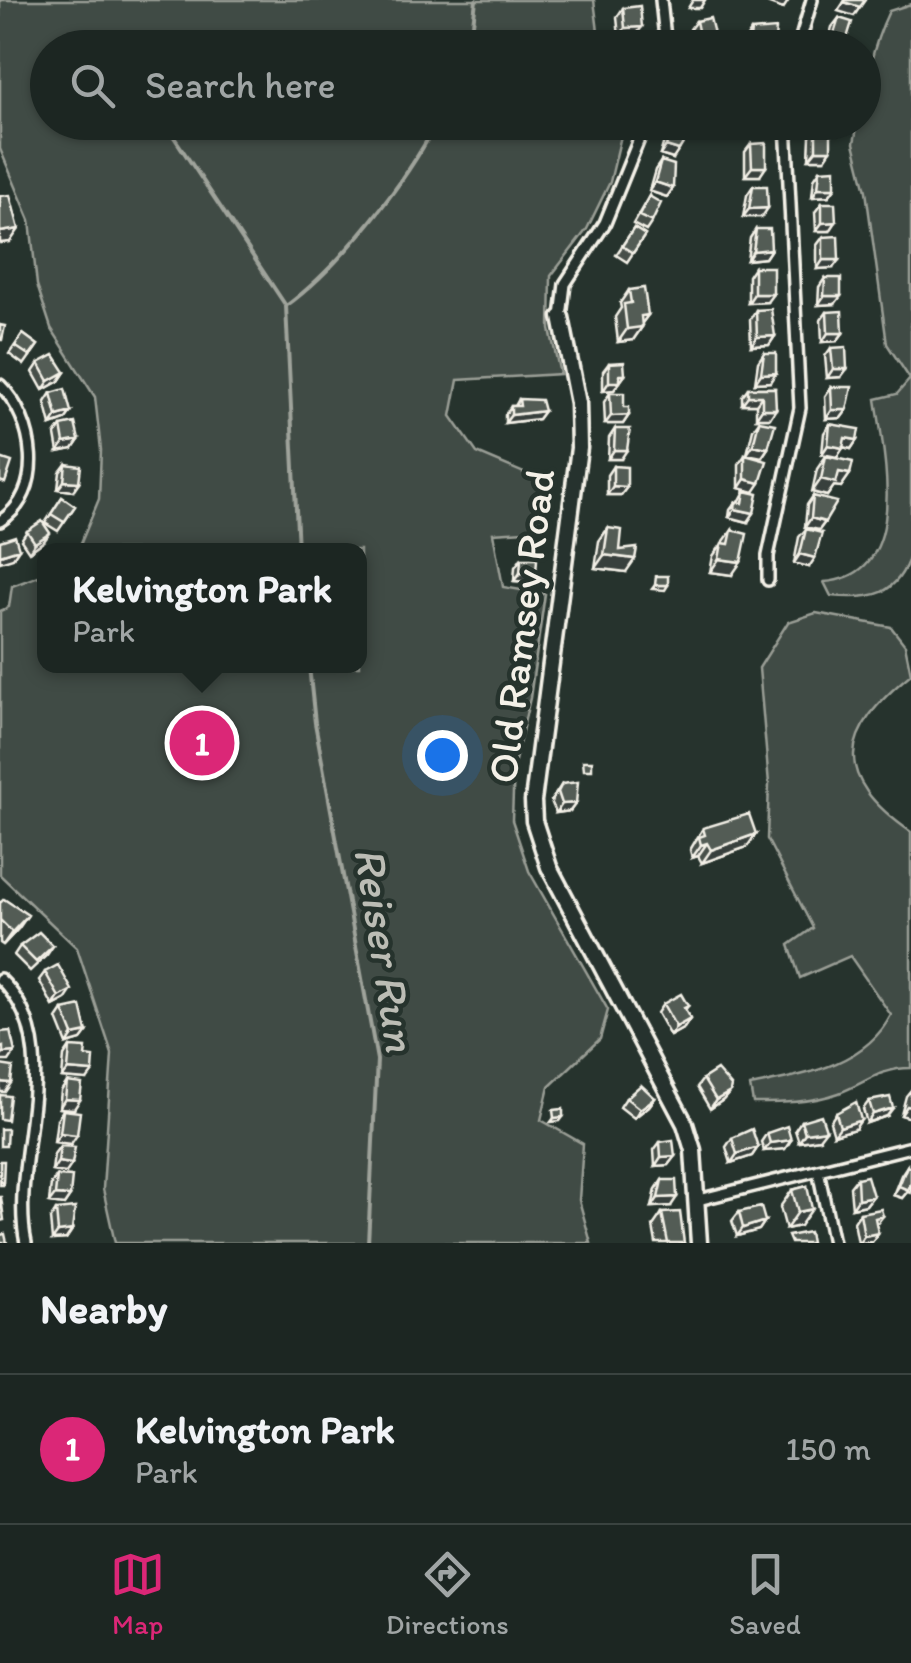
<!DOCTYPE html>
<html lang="en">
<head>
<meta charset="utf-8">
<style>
	:root { --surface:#1c2622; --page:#29322f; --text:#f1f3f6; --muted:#a0a5a5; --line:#3a4340; --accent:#db2777 }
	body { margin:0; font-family:Itim,sans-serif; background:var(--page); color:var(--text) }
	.you { position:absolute; left:442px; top:755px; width:35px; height:35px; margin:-25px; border:8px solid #fff; border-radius:50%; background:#1a73e8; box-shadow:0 0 0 15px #1a73e833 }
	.badge { display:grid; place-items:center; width:65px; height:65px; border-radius:50%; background:var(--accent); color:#fff; font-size:32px; font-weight:700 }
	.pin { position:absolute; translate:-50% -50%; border:5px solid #fff; box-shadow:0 2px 10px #0006 }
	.popup { position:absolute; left:37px; top:543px; width:330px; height:130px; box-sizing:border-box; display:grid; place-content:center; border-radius:20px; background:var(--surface); filter:drop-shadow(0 2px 8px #0005); font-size:32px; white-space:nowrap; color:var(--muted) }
	.popup b { font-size:38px; color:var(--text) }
	.popup::after { content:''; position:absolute; left:50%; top:100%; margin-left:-20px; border:20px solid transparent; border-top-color:var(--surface) }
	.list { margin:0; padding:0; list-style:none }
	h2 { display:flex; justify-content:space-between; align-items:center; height:130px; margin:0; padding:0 40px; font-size:42px }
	h2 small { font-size:32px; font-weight:400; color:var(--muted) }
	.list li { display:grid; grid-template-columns:65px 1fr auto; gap:30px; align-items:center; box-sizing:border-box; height:150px; padding:0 40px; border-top:2px solid var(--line) }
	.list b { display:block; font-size:38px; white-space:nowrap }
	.list p { margin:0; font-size:32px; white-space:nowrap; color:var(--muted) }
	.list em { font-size:32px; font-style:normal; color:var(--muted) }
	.icon { flex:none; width:55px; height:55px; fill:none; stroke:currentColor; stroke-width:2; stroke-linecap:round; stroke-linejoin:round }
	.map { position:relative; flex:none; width:911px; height:1243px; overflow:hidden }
	.search { position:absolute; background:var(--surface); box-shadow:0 2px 8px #0004; left:30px; right:30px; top:30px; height:110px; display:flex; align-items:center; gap:25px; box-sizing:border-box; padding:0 35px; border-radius:55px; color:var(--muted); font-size:38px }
	.sheet { height:280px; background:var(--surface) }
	nav { display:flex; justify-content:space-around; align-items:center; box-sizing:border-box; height:140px; border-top:2px solid var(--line); background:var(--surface); font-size:28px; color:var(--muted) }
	nav a { display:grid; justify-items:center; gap:5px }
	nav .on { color:var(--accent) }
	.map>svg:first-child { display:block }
	.green { fill:#414b45; stroke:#9a9e96; stroke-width:2.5 }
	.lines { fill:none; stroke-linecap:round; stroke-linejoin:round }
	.stream { stroke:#9fa39b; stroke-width:4 }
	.street-casing { stroke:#f4f1e8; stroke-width:16 }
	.secondary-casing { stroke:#f4f1e8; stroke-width:21 }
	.street { stroke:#26332d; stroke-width:9 }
	.secondary { stroke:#26332d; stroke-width:14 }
	.wall { fill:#474f49; stroke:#f4f1e8; stroke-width:2.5 }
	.shaded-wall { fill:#39403c; stroke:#f4f1e8; stroke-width:2.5 }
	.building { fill:#525c55; stroke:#f4f1e8; stroke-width:2.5 }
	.labels { text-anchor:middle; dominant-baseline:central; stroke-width:9; stroke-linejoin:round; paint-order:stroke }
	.street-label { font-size:42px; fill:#f4f1e8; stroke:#26332d }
	.water-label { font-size:45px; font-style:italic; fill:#bcbdb5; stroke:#26332d }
</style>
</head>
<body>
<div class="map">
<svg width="911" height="1243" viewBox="0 0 911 1243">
	<rect width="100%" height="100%" fill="#26332d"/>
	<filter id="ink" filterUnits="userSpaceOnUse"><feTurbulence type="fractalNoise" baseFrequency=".01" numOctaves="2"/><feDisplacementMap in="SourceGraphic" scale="20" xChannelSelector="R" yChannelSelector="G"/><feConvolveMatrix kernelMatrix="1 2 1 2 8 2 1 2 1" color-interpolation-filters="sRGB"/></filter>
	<g filter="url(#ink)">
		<path class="green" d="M0,0H594L600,47L48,48V122L624,123L610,182L587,229L551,276L550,329L560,374L458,380L451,416L477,453L543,481L544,515L525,531L493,533L503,587L545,594L530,698L514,765L512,820L529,871L608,1010L600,1039L549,1087L541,1120L583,1144L579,1200L591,1243H115L103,1189L112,1054L77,948L0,875V611L9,607L12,586L44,574V666H360V550H78L99,499L101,450L95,397L51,328L37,285L30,220L0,149Z
			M911,4V553C897,596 873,600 831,596L824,582C911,576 885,461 876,399L897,394L910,379L887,344L866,191L854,143L858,123L864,122C864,83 872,47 889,11Z
			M816,613L891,627L905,645L911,674C839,733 831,776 911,832V1068C880,1068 866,1083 839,1093C811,1103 782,1103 753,1103L750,1086C802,1075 865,1066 891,1015L850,956L800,978L789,945L813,928L767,839L769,784L759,668L788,622Z"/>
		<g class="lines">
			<path class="stream" d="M470,48L476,0
				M164,122L286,306L298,550
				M286,306C340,267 406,182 437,122
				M309,666L315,723L377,1060L368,1243"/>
			<g class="street-casing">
				<path id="street" d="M661,0L666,48
					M798,48L812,0
					M561,317L565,284L605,223L646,122
					M0,385C35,419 46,493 0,521
					M768,580V556L800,408L786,122
					M0,979C71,1047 8,1159 26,1243
					M818,1170L833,1243
					M698,1200L911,1147"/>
			</g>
			<g class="secondary-casing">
				<path id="secondary" d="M561,317L578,403L579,448L533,801L534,821L549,867L685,1124L693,1150L699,1243"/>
			</g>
			<use href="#street" class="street"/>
			<use href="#secondary" class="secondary"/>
		</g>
		<path class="wall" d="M623,8L636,35L619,37L617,17Z
			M839,18L847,38L841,46L828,42L832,27Z
			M696,21L712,48H694L690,29Z
			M751,31L774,48H744L745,40Z
			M673,125V159L660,155L666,134Z
			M816,127L825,159H809L810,136Z
			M751,144L760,176H745V152Z
			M661,161L673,188L667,197L649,191L655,170Z
			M820,170L835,188L829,196L812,197L814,179Z
			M753,186L762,217H743L747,195Z
			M649,196L652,222L646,231L633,224Z
			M822,203L830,231H816L815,212Z
			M634,228L645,235L627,262L616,255Z
			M756,229L771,249L765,258L747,260L750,238Z
			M823,237L833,268L817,269V245Z
			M754,267L767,302L748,303V276Z
			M825,278L835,304L818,305L819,287Z
			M629,290L648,315L642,323V327L633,340L618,342L615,317L621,308L620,303Z
			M756,310L775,336L769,345L751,346L750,319Z
			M827,312L843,333L837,341L822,342L821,320Z
			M23,334L38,345L24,365L9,354Z
			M831,348L841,377L827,378L825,356Z
			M764,353L770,382L755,383L758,362Z
			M39,363L65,372L59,381L43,390L33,372Z
			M609,363L625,375L614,390L603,391V371Z
			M831,387L847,410L841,418L826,419L825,396Z
			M748,388H775L770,418H756V404H742V396Z
			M51,393L71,412L65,420L51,425L45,402Z
			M610,393L629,415L623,424H605L604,402Z
			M519,399L544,411L538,419L505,423V415L511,406H515Z
			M759,421L768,448L762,457L747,454L753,429Z
			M830,424L857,440L851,449L843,447L837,457L822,454L824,433Z
			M61,426L79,440L73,449L58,452L55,435Z
			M615,429L621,459H608L609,438Z
			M745,455L754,492L739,488V464Z
			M826,456L850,474L841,487L834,486L827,496L812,492L817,469Z
			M66,464L73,491L58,489L60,472Z
			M613,466L627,487L621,495H607V475Z
			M745,491L748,522L729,517L730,510L736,502H739Z
			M813,496L825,522L819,530L805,527L807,505Z
			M62,497L75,506L58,531L45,523Z
			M608,528L620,550L626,572L595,568L599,541Z
			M806,529L809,567L794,563L799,537Z
			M732,530V575L710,572L713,556Z
			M27,531L44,541L29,552L21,540Z
			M521,559L530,582L514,581L515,567Z
			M562,784L576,803L570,811L556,813L551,801Z
			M703,828L756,834L747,847L702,863L698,856L692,858L690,850Z
			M0,903L19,928L3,945L0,943Z
			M20,946H53L47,955L30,971L14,955Z
			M45,972L66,999L53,1006L39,980Z
			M663,1004L688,1006L685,1010L690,1019L684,1028L670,1036L657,1013Z
			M63,1010L87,1032L81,1040L67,1044L57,1019Z
			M70,1047L85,1056L87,1080L62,1078L64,1056Z
			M703,1079L730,1092L723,1100L710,1109L697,1087Z
			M67,1082L74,1109L59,1108L61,1091Z
			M911,1090V1118L901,1115L906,1096Z
			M626,1098H655L649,1106L634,1118L620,1107Z
			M869,1101L887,1116L867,1123L863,1109Z
			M63,1110L71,1144L54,1142L57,1119Z
			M836,1113L855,1129L834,1135L830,1122Z
			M801,1121L819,1139L799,1142L795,1130Z
			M767,1133L791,1140L785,1149L764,1151L761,1142Z
			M732,1138L758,1147L752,1156L731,1163L726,1147Z
			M660,1142L675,1156L668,1165L655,1166L654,1150Z
			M60,1146L66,1173L52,1171L54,1154Z
			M907,1166V1192L902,1198L893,1195L901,1175Z
			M57,1176L70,1196L64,1205L49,1203L51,1184Z
			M857,1178L873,1196L866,1205L852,1208L850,1187Z
			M662,1180L671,1206L652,1207L656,1189Z
			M807,1186L800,1226L786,1229L780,1207L792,1190Z
			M56,1210L72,1230L66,1239L52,1240L50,1219Z
			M739,1212L765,1221L759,1230L737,1236L732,1221Z
			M662,1213L684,1243H656L653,1226Z
			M860,1213L883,1216L876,1225L878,1233L872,1242L858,1243L854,1222Z"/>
		<path class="shaded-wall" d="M693,0H705L700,8H688Z
			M772,0H789L783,9L769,4Z
			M844,2L860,7L854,16L838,11Z
			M642,27L636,35L619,37L625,28Z
			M834,34L847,38L841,46L828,42Z
			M716,42L712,48H699L701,45Z
			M746,122H763L758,129H742Z
			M666,146L679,150L673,159L660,155Z
			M816,150H831L825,159H809Z
			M752,167H766L760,176H745Z
			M655,182L673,188L667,197L649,191Z
			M818,188H835L829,196L812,197Z
			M768,208L762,217H743L749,209Z
			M836,222L830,231H816L822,223Z
			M19,229L10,242L0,243V232Z
			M771,249L765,258L747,260L753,251Z
			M823,260H839L833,268L817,269Z
			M754,294H773L767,302L748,303Z
			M824,296H841L835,304L818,305Z
			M648,315L639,327H642L633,340L618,342L627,329L641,316Z
			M828,333H843L837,341L822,342Z
			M775,336L769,345L751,346L757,337Z
			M833,369H847L841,377L827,378Z
			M65,372L59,381L43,390L49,381Z
			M776,373L770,382L755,383L761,374Z
			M620,375H625L614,390L603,391L609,382Z
			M748,396H762L756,404H742Z
			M762,409H776L770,418H756Z
			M832,410H847L841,418L826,419Z
			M544,411L538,419L505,423L511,415Z
			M71,412L65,420L51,425L57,416Z
			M629,415L623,424H605L611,416Z
			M845,438L857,440L851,449L839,446Z
			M79,440L73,449L58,452L64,443Z
			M753,445L768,448L762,457L747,454Z
			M828,445L843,448L837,457L822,454Z
			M614,450H627L621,459H608Z
			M839,472L850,474L841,487L834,486L827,496L812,492L821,479Z
			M745,479L760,483L754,492L739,488Z
			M64,481L79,482L73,491L58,489Z
			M613,486L627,487L621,495H607Z
			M735,509L754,513L748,522L729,517Z
			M811,518L825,522L819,530L805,527Z
			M50,533L44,541L29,552L35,543Z
			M19,549L13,558L0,562V555Z
			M800,554L815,558L809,567L794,563Z
			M604,555L635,559L626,572L595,568Z
			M719,559L741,562L732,575L710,572Z
			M520,573H536L530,582L514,581Z
			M655,585H668L665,590L652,589Z
			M576,803L570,811L556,813L562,804Z
			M756,834L747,847L702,863L711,850Z
			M707,843L698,856L692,858L701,845Z
			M28,915L19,928L3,945L12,932Z
			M72,990L66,999L53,1006L59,997Z
			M690,1019L684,1028L670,1036L676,1027Z
			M87,1032L81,1040L67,1044L73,1035Z
			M15,1052L9,1061H0V1057L3,1053Z
			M68,1070L93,1072L87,1080L62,1078Z
			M0,1082L11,1083L5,1092H0Z
			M730,1092L723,1100L710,1109L716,1100Z
			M655,1098L649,1106L634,1118L640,1109Z
			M65,1099L80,1100L74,1109L59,1108Z
			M907,1106L911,1107V1118L901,1115Z
			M893,1108L887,1116L867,1123L873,1114Z
			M563,1117L560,1121L551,1122L554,1118Z
			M861,1120L855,1129L834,1135L840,1127Z
			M826,1130L819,1139L799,1142L805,1133Z
			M60,1133L77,1135L71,1144L54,1142Z
			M791,1140L785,1149L764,1151L770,1143Z
			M758,1147L752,1156L731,1163L737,1154Z
			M675,1156L668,1165L655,1166L661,1157Z
			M58,1162L72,1164L66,1173L52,1171Z
			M911,1183V1193L907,1192L902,1198L893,1195L899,1186Z
			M55,1195L70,1196L64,1205L49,1203Z
			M873,1196L866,1205L852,1208L858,1199Z
			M677,1197L671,1206L652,1207L658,1198Z
			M812,1209L800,1226L786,1229L798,1212Z
			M765,1221L759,1230L737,1236L743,1228Z
			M72,1230L66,1239L52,1240L58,1232Z
			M878,1233L872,1242L859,1243L864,1236Z"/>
		<path class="building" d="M845,0H865L860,7L844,2Z
			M640,6L642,27L625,28L623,8Z
			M710,18L716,42L701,45L696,21Z
			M839,18L852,22L847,38L834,34Z
			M776,29L774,48L749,46L751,31Z
			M673,125L691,131L679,150L666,146Z
			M816,127H831V150H816Z
			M766,143V167H752L751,144Z
			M661,161L674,165L673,188L655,182Z
			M835,169V188H818L820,170Z
			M753,186H767L768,208L749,209Z
			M10,195L19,229L0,232V196Z
			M649,196L661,203L652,222L639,216Z
			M822,203H835L836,222L822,223Z
			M634,228L645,235L633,253L622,246Z
			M756,229H770L771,249L753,251Z
			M838,236L839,260H823V237Z
			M754,267H773V294H754Z
			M825,278H841V296H824Z
			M644,288L648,315L641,316L642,327L627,329L624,304L631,303L629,290Z
			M771,309L775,336L757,337L756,310Z
			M842,311L843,333H828L827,312Z
			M0,325L5,326L2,340H0Z
			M23,334L38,345L30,356L15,346Z
			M846,347L847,369H833L831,348Z
			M764,353H776V373L761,374Z
			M54,355L65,372L49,381L39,363Z
			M624,362L625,375H620V382H609V363Z
			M831,387H852L847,410H832Z
			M748,388H775L776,409H762V396H748Z
			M65,389L71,412L57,416L51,393Z
			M610,393H624V407H629V415L611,416Z
			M519,399L541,400L544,411L511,415V406H520Z
			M759,421L775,424L768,448L753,445Z
			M75,423L79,440L64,443L61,426Z
			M830,424L859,429L857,440L845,438L843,448L828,445Z
			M615,429H630L627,450H614Z
			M745,455L767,461L760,483L745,479Z
			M826,456L853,462L850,474L839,472L836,483L821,479Z
			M0,458L12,462L5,483L0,481Z
			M66,464L81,466L79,482L64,481Z
			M613,466L627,467V487L613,486Z
			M745,491L758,494L754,513L735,509L736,502L743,503Z
			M813,496L837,502L825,522L811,518Z
			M62,497L75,506L64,522L51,514Z
			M42,521L50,533L35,543L27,531Z
			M608,528L622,530L620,550L637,548L635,559L604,555Z
			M806,529L822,533L815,558L800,554Z
			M732,530L747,534L741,562L719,559L722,543L729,544Z
			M15,536L19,549L0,555V541Z
			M521,559H537L536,573H520Z
			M656,576H668V585H655Z
			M583,761H592V770H584Z
			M578,782L576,803L562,804L558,792L562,784Z
			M749,814L756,834L711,850L707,843L701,845L699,837L705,835L703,828Z
			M4,899L28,915L12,932L0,920V903Z
			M39,932L53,946L36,962L20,946Z
			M58,965L72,990L59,997L45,972Z
			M681,994L688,1006L684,1008L690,1019L676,1027L663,1004Z
			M81,1006L87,1032L73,1035L63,1010Z
			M10,1031L15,1052L3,1053V1047L0,1048V1032Z
			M70,1047L86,1048L85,1056L94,1057L93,1072L68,1070Z
			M0,1065L13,1067L11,1083L0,1082Z
			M717,1070L731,1086L730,1092L716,1100L703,1079Z
			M67,1082L82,1084L80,1100L65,1099Z
			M641,1085L655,1098L640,1109L626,1098Z
			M0,1095L10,1096L7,1120L0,1119Z
			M890,1097L893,1108L873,1114L869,1101Z
			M856,1102L861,1120L840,1127L836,1113Z
			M563,1109V1117L554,1118L553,1110Z
			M63,1110L80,1112L77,1135L60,1133Z
			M821,1115L826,1130L805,1133L801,1121Z
			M787,1126L791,1140L770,1143L767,1133Z
			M0,1129H7L6,1146H0Z
			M752,1129L758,1147L737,1154L732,1138Z
			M673,1140L675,1156L661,1157L660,1142Z
			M60,1146L75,1147L72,1164L58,1162Z
			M0,1161H4L3,1185H0Z
			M907,1166L911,1168V1183L908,1190L899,1186Z
			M57,1176L72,1177L70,1196L55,1195Z
			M867,1176L873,1196L858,1199L857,1178Z
			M662,1180H676L677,1197L658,1198Z
			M807,1186L812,1209L798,1212L792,1190Z
			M0,1197H1L4,1220L0,1221Z
			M761,1207L765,1221L743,1228L739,1212Z
			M75,1208L72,1230L58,1232L56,1210Z
			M881,1209L883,1216L875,1218L878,1233L864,1236L860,1213Z
			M680,1212L684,1243H668L662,1213Z
			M809,1232L811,1243H791L788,1236Z
			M5,1234L7,1243H0V1235Z"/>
	</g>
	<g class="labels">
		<g class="street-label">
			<text transform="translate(521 626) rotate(-83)">Old Ramsey Road</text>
		</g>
		<g class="water-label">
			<text transform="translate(386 949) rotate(81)">Reiser Run</text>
		</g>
	</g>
</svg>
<div class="you"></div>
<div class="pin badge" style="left:202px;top:743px">1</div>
<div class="popup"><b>Kelvington Park</b>Park</div>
<div class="search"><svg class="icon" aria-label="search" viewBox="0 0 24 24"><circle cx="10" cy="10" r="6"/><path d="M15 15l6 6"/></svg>Search here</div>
</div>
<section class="sheet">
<h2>Nearby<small></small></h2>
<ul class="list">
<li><span class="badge">1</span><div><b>Kelvington Park</b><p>Park</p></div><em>150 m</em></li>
</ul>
</section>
<nav>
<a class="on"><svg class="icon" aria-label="map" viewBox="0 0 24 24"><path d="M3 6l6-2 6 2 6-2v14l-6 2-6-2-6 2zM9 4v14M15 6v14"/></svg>Map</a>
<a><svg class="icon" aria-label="directions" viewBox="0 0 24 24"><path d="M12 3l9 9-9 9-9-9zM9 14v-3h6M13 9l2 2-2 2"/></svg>Directions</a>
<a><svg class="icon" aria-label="saved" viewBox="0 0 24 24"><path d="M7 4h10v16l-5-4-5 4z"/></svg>Saved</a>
</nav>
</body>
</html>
